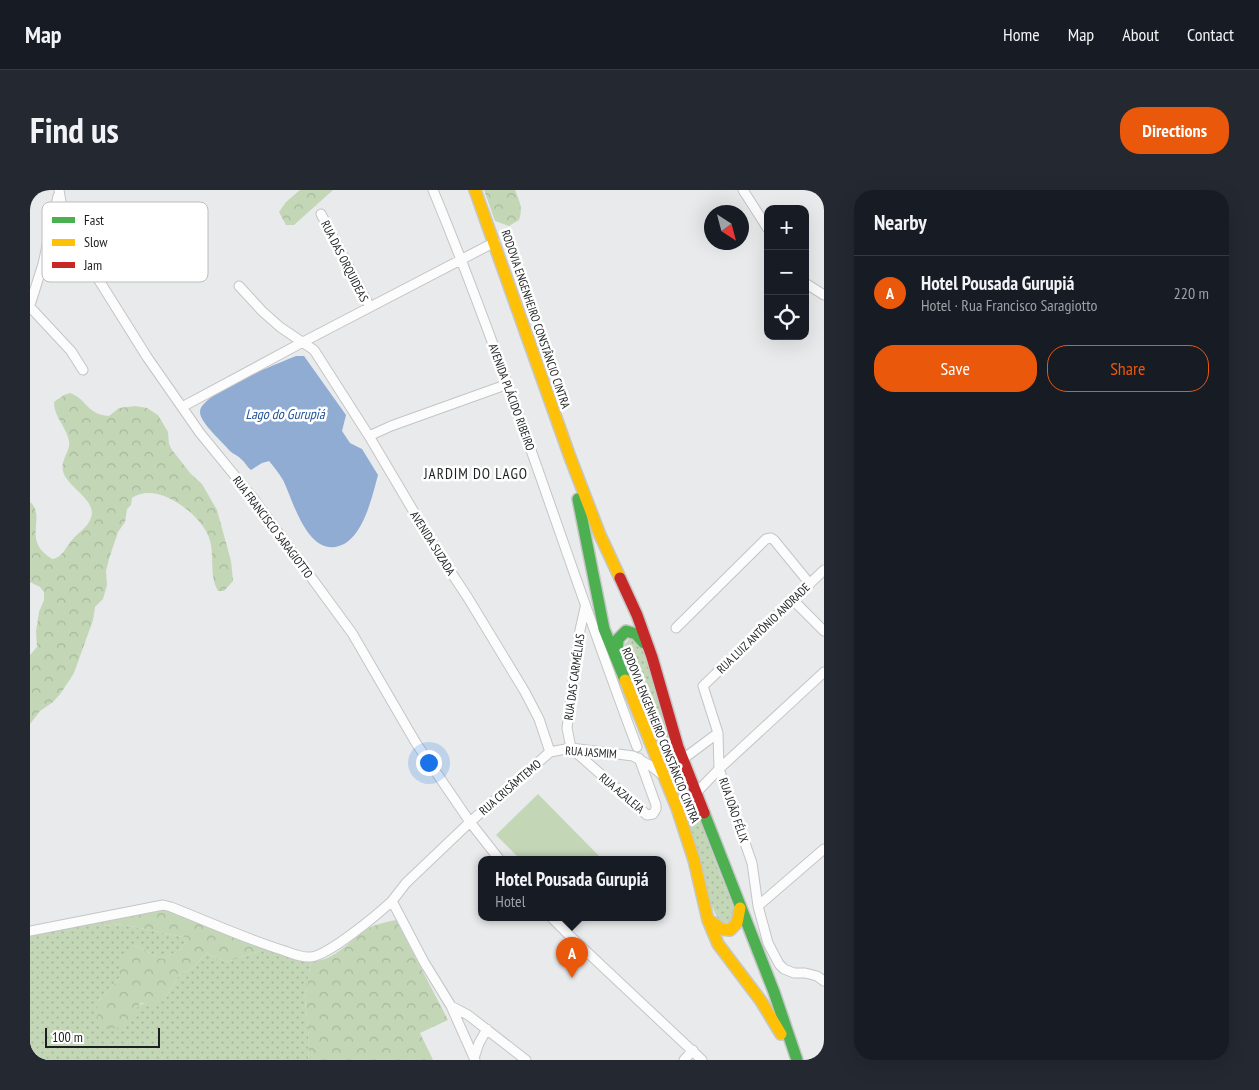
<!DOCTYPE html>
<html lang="en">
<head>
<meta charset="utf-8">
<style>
	:root { --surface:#171b24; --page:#242831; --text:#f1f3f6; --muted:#9ea1a6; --line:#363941; --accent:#ea580c }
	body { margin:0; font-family:"PT Sans Narrow",sans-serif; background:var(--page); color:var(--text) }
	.controls { position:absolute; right:15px; top:15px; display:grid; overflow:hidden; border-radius:10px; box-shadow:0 5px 20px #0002 }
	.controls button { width:45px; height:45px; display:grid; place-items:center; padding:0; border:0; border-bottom:1px solid var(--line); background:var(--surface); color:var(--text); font:25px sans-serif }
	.compass { position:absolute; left:674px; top:15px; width:45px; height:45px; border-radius:50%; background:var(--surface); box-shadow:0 5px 20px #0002; rotate:144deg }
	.scale { position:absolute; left:15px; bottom:12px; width:115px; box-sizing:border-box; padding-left:5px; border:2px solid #1e1f20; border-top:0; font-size:14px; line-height:18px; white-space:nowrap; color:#1e1f20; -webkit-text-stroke:4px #fff; paint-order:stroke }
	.you { position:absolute; left:398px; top:572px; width:18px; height:18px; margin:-12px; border:4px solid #fff; border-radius:50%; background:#1a73e8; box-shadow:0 0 0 8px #1a73e833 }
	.badge { display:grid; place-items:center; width:32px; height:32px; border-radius:50%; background:var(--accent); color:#fff; font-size:16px; font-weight:700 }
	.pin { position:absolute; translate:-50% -41px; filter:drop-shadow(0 1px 2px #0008) }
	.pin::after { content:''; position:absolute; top:26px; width:18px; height:15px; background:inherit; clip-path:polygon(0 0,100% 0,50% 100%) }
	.popup { position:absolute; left:448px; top:666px; width:188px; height:65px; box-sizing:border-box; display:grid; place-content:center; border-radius:10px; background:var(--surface); filter:drop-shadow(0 1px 4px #0005); font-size:16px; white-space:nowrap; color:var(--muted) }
	.popup b { font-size:19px; color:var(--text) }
	.popup::after { content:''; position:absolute; left:50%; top:100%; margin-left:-10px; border:10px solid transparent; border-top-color:var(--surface) }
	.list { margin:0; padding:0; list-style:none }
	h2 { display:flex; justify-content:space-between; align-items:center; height:65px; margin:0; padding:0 20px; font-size:21px }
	h2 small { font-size:16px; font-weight:400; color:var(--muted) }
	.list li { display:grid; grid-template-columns:32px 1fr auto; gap:15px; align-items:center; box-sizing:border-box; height:75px; padding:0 20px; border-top:1px solid var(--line) }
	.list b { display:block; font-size:19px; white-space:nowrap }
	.list p { margin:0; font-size:16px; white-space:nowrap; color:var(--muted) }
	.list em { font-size:16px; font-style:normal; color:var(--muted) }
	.actions { display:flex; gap:10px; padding:15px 20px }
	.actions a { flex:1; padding:11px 0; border:1px solid var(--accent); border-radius:20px; text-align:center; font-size:18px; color:var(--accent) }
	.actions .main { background:var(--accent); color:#fff }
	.icon { flex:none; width:28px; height:28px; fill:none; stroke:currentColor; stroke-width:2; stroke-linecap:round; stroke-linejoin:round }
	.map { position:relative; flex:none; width:794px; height:870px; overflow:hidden; border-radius:20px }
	header { display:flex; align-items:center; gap:30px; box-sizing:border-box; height:70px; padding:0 25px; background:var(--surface); border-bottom:1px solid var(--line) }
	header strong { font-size:24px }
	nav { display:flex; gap:28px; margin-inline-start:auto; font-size:18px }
	.intro { display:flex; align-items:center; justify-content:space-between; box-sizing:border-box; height:120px; padding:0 30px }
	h1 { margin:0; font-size:35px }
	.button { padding:12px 22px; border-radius:20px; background:var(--accent); color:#fff; font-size:18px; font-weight:700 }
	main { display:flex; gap:30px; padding:0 30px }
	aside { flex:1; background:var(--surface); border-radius:20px; box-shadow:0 5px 20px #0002 }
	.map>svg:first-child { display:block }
	.grass { fill:url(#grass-dots) }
	.forest { fill:url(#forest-crowns) }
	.pitch { fill:#c3d7b7 }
	.water { fill:#90acd3 }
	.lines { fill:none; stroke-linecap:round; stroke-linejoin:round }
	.street-casing { stroke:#c4c5c6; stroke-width:11 }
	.fast-casing { stroke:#c6c7c7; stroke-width:14 }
	.slow-casing { stroke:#c6c7c7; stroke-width:14 }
	.jam-casing { stroke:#c6c7c7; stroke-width:14 }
	.street { stroke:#fcfcfc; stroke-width:9 }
	.fast { stroke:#4caf50; stroke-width:11 }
	.slow { stroke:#ffc107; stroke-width:11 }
	.jam { stroke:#c62828; stroke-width:11 }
	.labels { text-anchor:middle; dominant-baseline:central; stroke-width:5; stroke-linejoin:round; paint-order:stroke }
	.street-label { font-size:12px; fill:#1e1f20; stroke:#fff }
	.water-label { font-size:14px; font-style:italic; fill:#23559a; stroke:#fff }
	.quarter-label { font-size:15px; letter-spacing:1px; fill:#1e1f20; stroke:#fff }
	.key { fill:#fff; stroke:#bcbcbc; stroke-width:1 }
	.key-label { font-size:14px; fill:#1e1f20 }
</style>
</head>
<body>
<header>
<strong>Map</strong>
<nav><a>Home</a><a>Map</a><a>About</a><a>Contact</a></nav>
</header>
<div class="intro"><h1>Find us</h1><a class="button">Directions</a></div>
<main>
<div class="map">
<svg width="794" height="870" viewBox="0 0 794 870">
	<defs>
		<pattern id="grass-dots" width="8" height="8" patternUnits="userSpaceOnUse" patternTransform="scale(1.25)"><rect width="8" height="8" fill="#c3d7b7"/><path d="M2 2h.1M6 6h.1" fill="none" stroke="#a7b89d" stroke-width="1.8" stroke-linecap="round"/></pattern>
		<pattern id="forest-crowns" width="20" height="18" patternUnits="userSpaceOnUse" patternTransform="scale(1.25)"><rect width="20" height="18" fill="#c3d7b7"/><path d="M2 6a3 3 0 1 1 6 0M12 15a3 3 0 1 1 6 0" fill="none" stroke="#a7b89d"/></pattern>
	</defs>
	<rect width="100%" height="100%" fill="#e8eaeb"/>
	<path class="grass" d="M600,448L611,454L641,552L690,684L705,720L700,733L689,732L680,712L666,656L596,465L595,454Z
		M73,731L75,736L91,734L158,748L150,760L132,769L105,755L90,788L67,812L108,815L135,809L149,785L163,778L176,763L197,772L236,759L281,771L275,809L279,851L278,870H0V745Z"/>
	<path class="forest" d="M270,0H303L264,35H256L249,22L256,12Z
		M454,0H485C490,12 493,18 489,30L479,36L465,31Z
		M40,203C57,209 56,224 79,226L89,218L105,216L117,218L128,225L138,242L139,254L142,260L161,284L172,294L187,320L201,371L203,391L194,401H188C178,383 186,363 178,345C168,322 126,291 102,308L101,315L97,319L95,332L88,342L79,369L76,381L77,395L73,409L65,417L63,430L44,483L31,503L23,512L10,521L0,534V465L7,457L6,442L9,422L14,410V402L10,397L0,392V312C13,323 1,340 8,355C11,361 16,365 22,369C33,368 35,357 43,349C48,343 55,339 59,332C72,311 37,299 33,281C30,270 41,261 39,251C36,236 24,227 24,212L34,205Z
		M130,718L139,719L236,759L197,772L176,763L163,778L149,785L135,809L121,816L112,813L108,815L105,829C91,838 84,842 68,834L67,812L90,788L89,770L105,755L132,769L150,760L158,748L91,734L75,736L73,731Z
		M366,730L418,830L390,843L403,870H278L279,851L275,809L281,771C305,772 320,749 339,738C347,734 356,732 366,730Z"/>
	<path class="pitch" d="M508,604L572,669H490L466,645Z"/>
	<path class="water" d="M266,166H274L316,225L312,241L320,253L332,259L348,285C342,307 333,349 309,356C277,366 263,310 253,290C249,283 244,277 239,271L232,273L221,280C217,277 215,272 211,269C208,265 202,264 199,260C192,251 169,232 170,221C172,203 249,173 266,166Z"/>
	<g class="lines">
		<g class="street-casing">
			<path id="street" d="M29,0L33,24L50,60L117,167L170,243L223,308L322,443L386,553L440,632L469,669
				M403,0C479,183 537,372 607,557
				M713,0L738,39
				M291,24L340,117
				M775,93L794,105
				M209,96L232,121L250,137L284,160L339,246L407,361L438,408L495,502L509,529L520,562
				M0,115L13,74L28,6
				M0,117L41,161L53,180
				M152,217L273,152L465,52
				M339,246L361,236L478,194
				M794,380L673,496L688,543L689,579L722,673L728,716L738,753L749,774L754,779L764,783H775L787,786L794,791
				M763,410L794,441
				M646,438L736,349L741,348L744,350L780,394
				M541,558L617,625L623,624L626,619V615L609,568
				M541,558L537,538L550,440L555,418
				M653,569L688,543
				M667,602L689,579L794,482
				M728,716L794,659
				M521,727L539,745L672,870
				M0,741L133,715L141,717C179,732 216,749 255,761C263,764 272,768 281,767C299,765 348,724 362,711
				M421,816L438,825L496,870
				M444,868L449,853L457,839
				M445,870L421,816L394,772L362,711L376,693L440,632L520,562L541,558L603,566L621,576L631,584
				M654,870L663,860"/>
		</g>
		<g class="fast-casing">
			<path id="fast" d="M548,309L574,439L595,490
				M587,468L588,449L596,441L606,444L614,453
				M674,623L744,802L767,870"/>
		</g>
		<g class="slow-casing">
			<path id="slow" d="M445,0L540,267L570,345L590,388
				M595,490L647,618L664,670L678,730L688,754L731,811L751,844
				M679,730L691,739L700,740L707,733L710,718"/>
		</g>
		<g class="jam-casing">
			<path id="jam" d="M590,388L607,425L622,467L648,557L674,623"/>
		</g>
		<use href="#street" class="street"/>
		<use href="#fast" class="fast"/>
		<use href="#slow" class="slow"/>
		<use href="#jam" class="jam"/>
	</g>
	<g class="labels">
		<g class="street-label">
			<text transform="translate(315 71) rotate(63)">RUA DAS ORQUIDEAS</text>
			<text transform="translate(506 129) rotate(71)">RODOVIA ENGENHEIRO CONSTÂNCIO CINTRA</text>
			<text transform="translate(482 207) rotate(70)">AVENIDA PLÁCIDO RIBEIRO</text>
			<text transform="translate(243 337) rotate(53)">RUA FRANCISCO SARAGIOTTO</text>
			<text transform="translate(403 353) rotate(58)">AVENIDA SUZADA</text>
			<text transform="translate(733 438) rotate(-44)">RUA LUIZ ANTÔNIO ANDRADE</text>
			<text transform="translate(544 487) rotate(-82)">RUA DAS CARMÉLIAS</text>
			<text transform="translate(631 545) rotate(68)">RODOVIA ENGENHEIRO CONSTÂNCIO CINTRA</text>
			<text transform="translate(561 562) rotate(4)">RUA JASMIM</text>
			<text transform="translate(480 597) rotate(-41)">RUA CRISÂMTEMO</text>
			<text transform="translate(592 603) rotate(40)">RUA AZALEIA</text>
			<text transform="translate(704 620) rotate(71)">RUA JOÃO FÉLIX</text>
		</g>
		<g class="water-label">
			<text x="255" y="224">Lago do Gurupiá</text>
		</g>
		<g class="quarter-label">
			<text x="446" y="283">JARDIM DO LAGO</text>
		</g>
	</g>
	<rect x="12" y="12" width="166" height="80" rx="8" class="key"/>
	<rect x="22" y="27" width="23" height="6" fill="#4caf50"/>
	<rect x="22" y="49" width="23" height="7" fill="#ffc107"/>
	<rect x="22" y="72" width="23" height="6" fill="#c62828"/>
	<g class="key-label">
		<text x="54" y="35">Fast</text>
		<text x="54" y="57">Slow</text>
		<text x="54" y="80">Jam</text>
	</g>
</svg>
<div class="controls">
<button>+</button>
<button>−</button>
<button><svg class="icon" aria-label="locate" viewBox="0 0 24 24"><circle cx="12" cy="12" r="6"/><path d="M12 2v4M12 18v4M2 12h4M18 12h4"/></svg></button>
</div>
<svg class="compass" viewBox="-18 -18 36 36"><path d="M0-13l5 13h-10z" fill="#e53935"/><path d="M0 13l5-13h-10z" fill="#9ea1a6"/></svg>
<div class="scale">100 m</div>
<div class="you"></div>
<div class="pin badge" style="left:542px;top:788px">A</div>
<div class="popup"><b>Hotel Pousada Gurupiá</b>Hotel</div>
</div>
<aside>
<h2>Nearby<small></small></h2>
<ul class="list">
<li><span class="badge">A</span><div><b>Hotel Pousada Gurupiá</b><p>Hotel · Rua Francisco Saragiotto</p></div><em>220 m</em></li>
</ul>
<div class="actions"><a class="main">Save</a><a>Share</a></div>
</aside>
</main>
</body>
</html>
